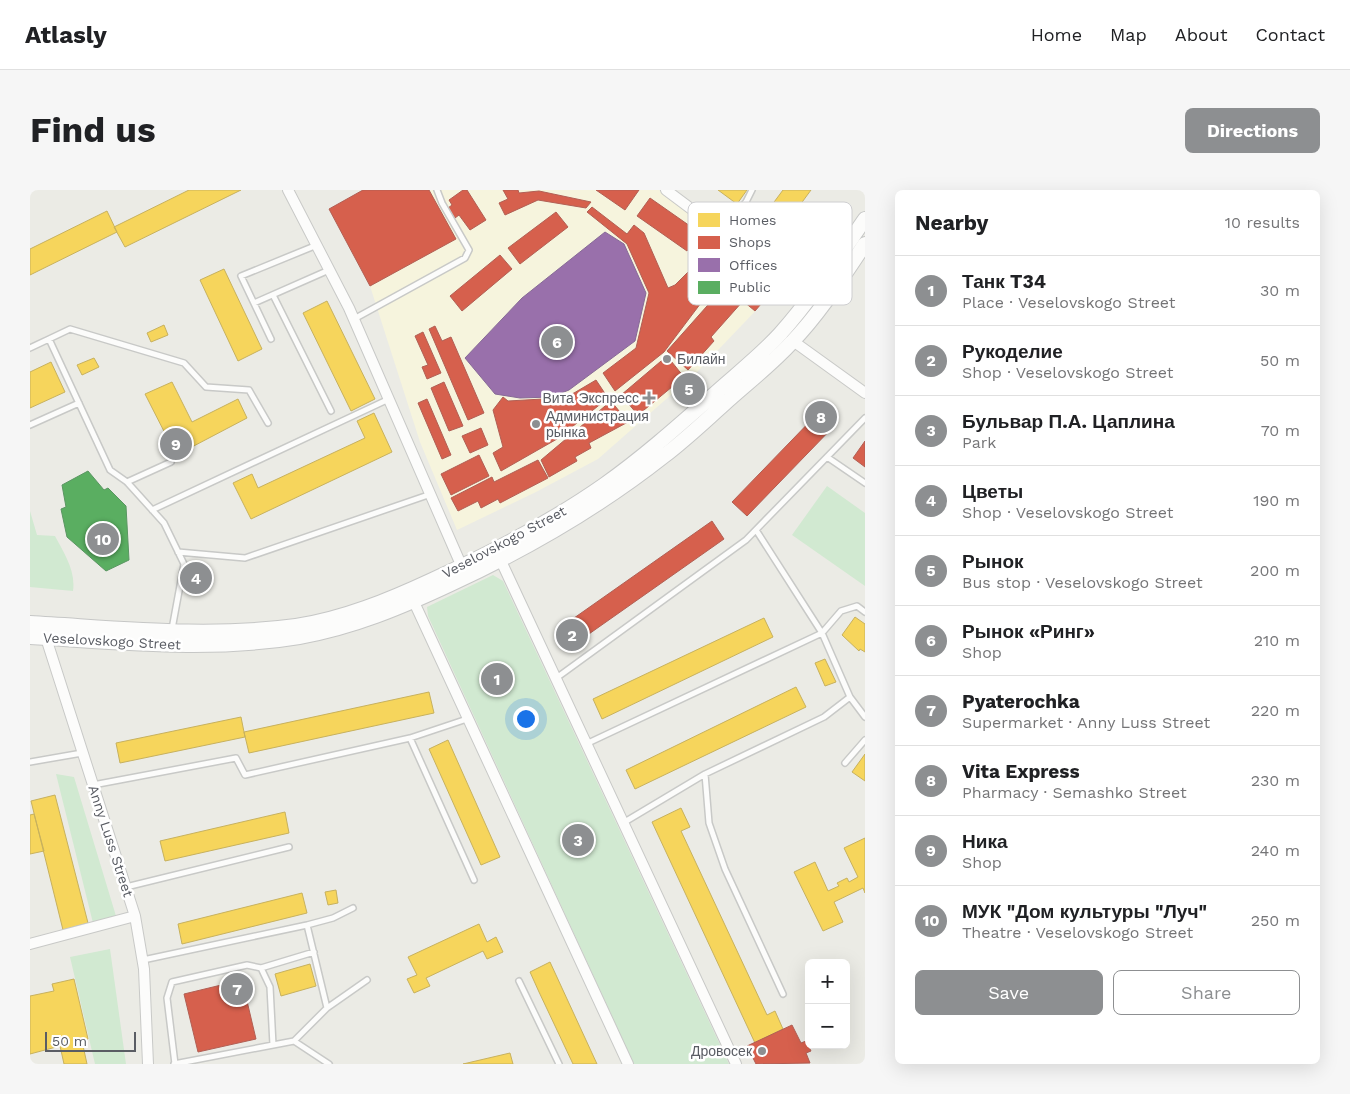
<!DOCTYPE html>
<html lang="en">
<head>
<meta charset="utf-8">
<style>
	:root { --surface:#fff; --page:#f6f6f6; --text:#202124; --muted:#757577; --line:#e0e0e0; --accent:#8d8f91 }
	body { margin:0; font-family:"Work Sans",sans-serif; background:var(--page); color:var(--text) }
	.controls { position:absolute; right:15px; bottom:15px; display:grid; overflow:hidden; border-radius:8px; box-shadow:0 5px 20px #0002 }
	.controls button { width:45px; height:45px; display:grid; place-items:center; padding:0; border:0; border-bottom:1px solid var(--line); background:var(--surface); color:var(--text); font:25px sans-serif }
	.scale { position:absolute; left:15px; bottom:12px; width:91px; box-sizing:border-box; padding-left:5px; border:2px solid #5a5d64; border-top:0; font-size:14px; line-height:18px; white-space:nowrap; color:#5a5d64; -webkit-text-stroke:4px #fff; paint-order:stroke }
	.you { position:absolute; left:495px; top:528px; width:18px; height:18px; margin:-12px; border:4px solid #fff; border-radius:50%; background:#1a73e8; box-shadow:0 0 0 8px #1a73e833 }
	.badge { display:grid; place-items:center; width:32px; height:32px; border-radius:50%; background:var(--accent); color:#fff; font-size:16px; font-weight:700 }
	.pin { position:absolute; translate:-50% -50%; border:2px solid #fff; box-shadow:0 1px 5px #0006 }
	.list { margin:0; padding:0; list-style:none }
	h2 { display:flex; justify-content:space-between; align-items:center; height:65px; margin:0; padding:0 20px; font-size:21px }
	h2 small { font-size:16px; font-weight:400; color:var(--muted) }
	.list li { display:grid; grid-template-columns:32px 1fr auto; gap:15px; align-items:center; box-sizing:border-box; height:70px; padding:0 20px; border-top:1px solid var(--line) }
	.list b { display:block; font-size:19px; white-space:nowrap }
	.list p { margin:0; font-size:16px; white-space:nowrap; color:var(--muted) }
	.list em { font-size:16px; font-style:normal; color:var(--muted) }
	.actions { display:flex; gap:10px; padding:15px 20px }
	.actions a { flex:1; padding:11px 0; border:1px solid var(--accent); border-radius:8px; text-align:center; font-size:18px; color:var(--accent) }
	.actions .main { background:var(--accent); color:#fff }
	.map { position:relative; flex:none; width:835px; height:874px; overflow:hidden; border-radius:8px }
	header { display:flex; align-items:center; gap:30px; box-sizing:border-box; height:70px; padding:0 25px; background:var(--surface); border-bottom:1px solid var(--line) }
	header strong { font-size:24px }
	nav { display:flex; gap:28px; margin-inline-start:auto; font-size:18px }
	.intro { display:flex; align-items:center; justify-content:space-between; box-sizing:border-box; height:120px; padding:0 30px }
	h1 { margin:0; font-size:35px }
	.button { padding:12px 22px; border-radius:8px; background:var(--accent); color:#fff; font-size:18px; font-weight:700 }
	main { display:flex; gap:30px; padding:0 30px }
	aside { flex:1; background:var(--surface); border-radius:8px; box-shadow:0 5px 20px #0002 }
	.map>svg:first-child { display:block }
	.commercial { fill:#f6f4dd }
	.green { fill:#d1e9d1 }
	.homes { fill:#f6d55c; stroke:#c7b15e }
	.shops { fill:#d6604d; stroke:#b15f54 }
	.offices { fill:#9970ab; stroke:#866a96 }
	.public { fill:#5aae61; stroke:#5a9662 }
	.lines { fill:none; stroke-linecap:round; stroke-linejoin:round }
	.service-casing { stroke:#c8c9c7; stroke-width:8 }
	.minor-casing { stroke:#c8c9c7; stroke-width:12 }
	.secondary-casing { stroke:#c6c7c6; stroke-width:16 }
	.service { stroke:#fcfcfb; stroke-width:5 }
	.minor { stroke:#fcfcfb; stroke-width:10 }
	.secondary { stroke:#fcfcfb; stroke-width:14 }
	.poi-dot { fill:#8d8f91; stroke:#fff; stroke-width:2 }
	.labels { text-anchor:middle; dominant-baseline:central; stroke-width:5; stroke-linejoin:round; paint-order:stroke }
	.poi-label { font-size:14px; fill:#5a5d64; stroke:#fff; text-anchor:start }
	.street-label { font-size:14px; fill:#5a5d64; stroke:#fff }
	.key { fill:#fff; stroke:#ceced0; stroke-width:1 }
	.key-label { font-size:14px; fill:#5a5d64 }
</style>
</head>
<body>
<header>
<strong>Atlasly</strong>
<nav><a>Home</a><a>Map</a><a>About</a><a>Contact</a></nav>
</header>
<div class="intro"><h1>Find us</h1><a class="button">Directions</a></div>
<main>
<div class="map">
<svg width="835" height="874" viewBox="0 0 835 874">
	<rect width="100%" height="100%" fill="#ebebe5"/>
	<path class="commercial" d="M333,0H629L756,89L667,182L568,269L506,302L427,340L390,252L340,96L299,19Z"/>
	<path class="green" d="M797,296L835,323V396L762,345Z
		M0,321L7,345L25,346C34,363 46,381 43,401L0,397Z
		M463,385L473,391L699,874H604L398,426L397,417Z
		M26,584L44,587L89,736L65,741Z
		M80,759L96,874H65L40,767Z"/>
	<path class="homes" d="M159,0H211L95,57L84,37Z
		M688,0H717L707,14Z
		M753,0H781L745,49L727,35Z
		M77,21L87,42L0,85V59Z
		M194,79L232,159L208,171L170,90Z
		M297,111L345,209L321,221L273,123Z
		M134,135L138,145L121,152L117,143Z
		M64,168L69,177L52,185L47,175Z
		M21,172L35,202L0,218V182Z
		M142,192L162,232L208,209L217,228L158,259L141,255L115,204Z
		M344,223L362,262L221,329L203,293L222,284L228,298L335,248L327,231Z
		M825,427L835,434V462L830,459L829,461L812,445Z
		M734,428L743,447L572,529L563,509Z
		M795,469L806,492L795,496L785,473Z
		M766,497L776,517L605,599L596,580Z
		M399,502L404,523L219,563L214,542Z
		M211,527L215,547L90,573L86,553Z
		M418,550L470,667L451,675L399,559Z
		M835,564V591L822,582Z
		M25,605L58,733L33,740L1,611Z
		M651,618L660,637L651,641L737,825L745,821L753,839L725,853L622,632Z
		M255,622L259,643L135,671L130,651Z
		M4,624L14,661L0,664V625Z
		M835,648V703L833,698L804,712L813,732L793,741L764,682L785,672L798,701L809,696L807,693L817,688L819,692L828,687L814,658Z
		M306,700L308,713L298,715L295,702Z
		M272,703L277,723L152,754L148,734Z
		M449,734L457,752L466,747L473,762L457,769L453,761L396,788L400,796L384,803L377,789L387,785L378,767Z
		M520,772L567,874H543L509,802L500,782Z
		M280,774L286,796L251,806L245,784Z
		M44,789L58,849L52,851L57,874H34L30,856L0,864V806L24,801L22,794Z
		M480,863L483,874H433Z"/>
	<path class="shops" d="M333,0H399L426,49L340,96L299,19Z
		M433,0H437L456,30L440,40L429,25L425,28L418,18L422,15L419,10Z
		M473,0H488L489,3L509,1L561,12L556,18L508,10L475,25L469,13L478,9Z
		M566,0H609L595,20Z
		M620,8L670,43L657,61L607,26Z
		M562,17L597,44L604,35L614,43L638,98L645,95L670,70L689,89L634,162L585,201L573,183L606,158L619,103L597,54L557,22Z
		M526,22L538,37L490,74L478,58Z
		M470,65L482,79L432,121L420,106Z
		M701,89L722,108L730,99L738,106L725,121L713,111L681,147L684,151L658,180L637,161Z
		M405,136L412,151L421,147L454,223L438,230L399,139Z
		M393,142L411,183L397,189L392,177L398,175L385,146Z
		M637,166L654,187L608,225L591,205Z
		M566,190L578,208L527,249L471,281L463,263L473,257L463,220L473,207L478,211L530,208L544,203Z
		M414,192L433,236L419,241L401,198Z
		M397,209L421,265L412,269L388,213Z
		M581,211L598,232L559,253L561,258L545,267L547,271L519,287L511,270Z
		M791,220L806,234L717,326L702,312Z
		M451,238L458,255L440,263L432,246Z
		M835,251V277L823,268Z
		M449,265L459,286L421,305L411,284Z
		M508,270L518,288L470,313L468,309L451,318L448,311L428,321L421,308L462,287L464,292Z
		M682,331L694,349L539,458L527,440Z
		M158,382L174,383L173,395L157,394Z
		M212,790L226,849L168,862L154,804Z
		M762,835L771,853L776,851L781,861L776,863L780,873L726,874L717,856Z"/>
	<path class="offices" d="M575,42L594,54L616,103L605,151L539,200L521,207L490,208L465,204L435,168L492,108Z"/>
	<path class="public" d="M58,281L74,300L78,298L96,316L99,370L76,381L37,347L31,319L36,317L32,295Z"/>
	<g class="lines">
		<g class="service-casing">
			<path id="service" d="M691,41L716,12L722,0
				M243,105L301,221
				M224,113L299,80
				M324,129L435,68L439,60L412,13L407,0
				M19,149L40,139L154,173L176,197L219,200L238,233
				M241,149L211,86L287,55
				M0,158L19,149L80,280L97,292L134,333L154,374L142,439
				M0,235L49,213
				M797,267L835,293
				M97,292L141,272
				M122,320L359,209
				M148,362L215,368L401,304
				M835,422L827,416L811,421L792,443L820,507L835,527
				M525,489L716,350L835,228
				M380,548L444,690
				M556,554L792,443L726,340
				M0,572L52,563
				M815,573L835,550
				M63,595L206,568L215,585L380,548L437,529
				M593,633L675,584
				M96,697L259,657
				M277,735L297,818L264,851L299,874
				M113,770L277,735L303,728L323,718
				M231,778L284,762
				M489,791L529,874
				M753,804L695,679L679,633L675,584L794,527L820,507
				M297,818L337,790
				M144,874L264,851
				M145,874L137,808L142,792L217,775L231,778L240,797L243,855"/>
		</g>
		<g class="minor-casing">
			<path id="minor" d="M258,0L319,118L432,377
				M636,0L780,108
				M763,151L835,203
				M471,371L706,874
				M384,412L598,874
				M16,448L105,726L114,779L118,874
				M0,754L105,726"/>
		</g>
		<g class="secondary-casing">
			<path id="secondary" d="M0,433C89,438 177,448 266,436C313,429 359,410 402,390C461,363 520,333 574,295C612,268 646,238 681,207C704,186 729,167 750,144C782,108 808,68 835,29
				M0,447C89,452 180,462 269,447C322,438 372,417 421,394C497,359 568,318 634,266C655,250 674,232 693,215C716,194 741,175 762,152C790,123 812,88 835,54"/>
		</g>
		<use href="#service" class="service"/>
		<use href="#minor" class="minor"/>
		<use href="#secondary" class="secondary"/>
	</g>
	<g class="poi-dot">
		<circle cx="637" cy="169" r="5"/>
		<path d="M616.5 200.5h5v5h5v5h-5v5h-5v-5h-5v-5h5z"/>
		<circle cx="506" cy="234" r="5"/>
		<circle cx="732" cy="861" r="5"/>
	</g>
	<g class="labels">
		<g class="poi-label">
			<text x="647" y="169">Билайн</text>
			<text x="609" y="208" text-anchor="end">Вита Экспресс</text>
			<text x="516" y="226">Администрация<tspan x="516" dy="16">рынка</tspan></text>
			<text x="722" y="861" text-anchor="end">Дровосек</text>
		</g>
		<g class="street-label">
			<text transform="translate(474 352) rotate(-28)">Veselovskogo Street</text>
			<text transform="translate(82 451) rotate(3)">Veselovskogo Street</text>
			<text transform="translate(81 651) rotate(72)">Anny Luss Street</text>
		</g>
	</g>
	<rect x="658" y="12" width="164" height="103" rx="8" class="key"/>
	<rect x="668" y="23" width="22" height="14" fill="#f6d55c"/>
	<rect x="668" y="46" width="22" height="13" fill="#d6604d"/>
	<rect x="668" y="68" width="22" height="14" fill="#9970ab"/>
	<rect x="668" y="91" width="22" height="13" fill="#5aae61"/>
	<g class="key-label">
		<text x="699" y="35">Homes</text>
		<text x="699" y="57">Shops</text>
		<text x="699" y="80">Offices</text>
		<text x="699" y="102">Public</text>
	</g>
</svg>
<div class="controls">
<button>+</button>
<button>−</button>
</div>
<div class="scale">50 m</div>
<div class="you"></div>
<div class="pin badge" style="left:467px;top:489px">1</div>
<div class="pin badge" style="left:542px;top:445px">2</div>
<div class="pin badge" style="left:548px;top:650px">3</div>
<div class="pin badge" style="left:166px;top:388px">4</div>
<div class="pin badge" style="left:659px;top:199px">5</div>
<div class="pin badge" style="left:527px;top:152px">6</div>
<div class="pin badge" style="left:207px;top:799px">7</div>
<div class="pin badge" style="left:791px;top:227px">8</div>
<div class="pin badge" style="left:146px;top:254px">9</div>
<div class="pin badge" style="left:73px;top:349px">10</div>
</div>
<aside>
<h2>Nearby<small>10 results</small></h2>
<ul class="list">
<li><span class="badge">1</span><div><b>Танк T34</b><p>Place · Veselovskogo Street</p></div><em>30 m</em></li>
<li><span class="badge">2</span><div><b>Рукоделие</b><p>Shop · Veselovskogo Street</p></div><em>50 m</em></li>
<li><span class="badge">3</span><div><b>Бульвар П.А. Цаплина</b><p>Park</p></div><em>70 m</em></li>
<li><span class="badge">4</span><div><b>Цветы</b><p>Shop · Veselovskogo Street</p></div><em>190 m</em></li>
<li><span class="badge">5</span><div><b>Рынок</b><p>Bus stop · Veselovskogo Street</p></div><em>200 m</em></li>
<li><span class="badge">6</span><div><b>Рынок «Ринг»</b><p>Shop</p></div><em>210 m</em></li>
<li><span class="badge">7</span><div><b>Pyaterochka</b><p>Supermarket · Anny Luss Street</p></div><em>220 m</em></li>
<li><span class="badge">8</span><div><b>Vita Express</b><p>Pharmacy · Semashko Street</p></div><em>230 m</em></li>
<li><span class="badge">9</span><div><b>Ника</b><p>Shop</p></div><em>240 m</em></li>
<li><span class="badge">10</span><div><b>МУК &quot;Дом культуры &quot;Луч&quot;</b><p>Theatre · Veselovskogo Street</p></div><em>250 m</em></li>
</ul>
<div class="actions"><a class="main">Save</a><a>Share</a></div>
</aside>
</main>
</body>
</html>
